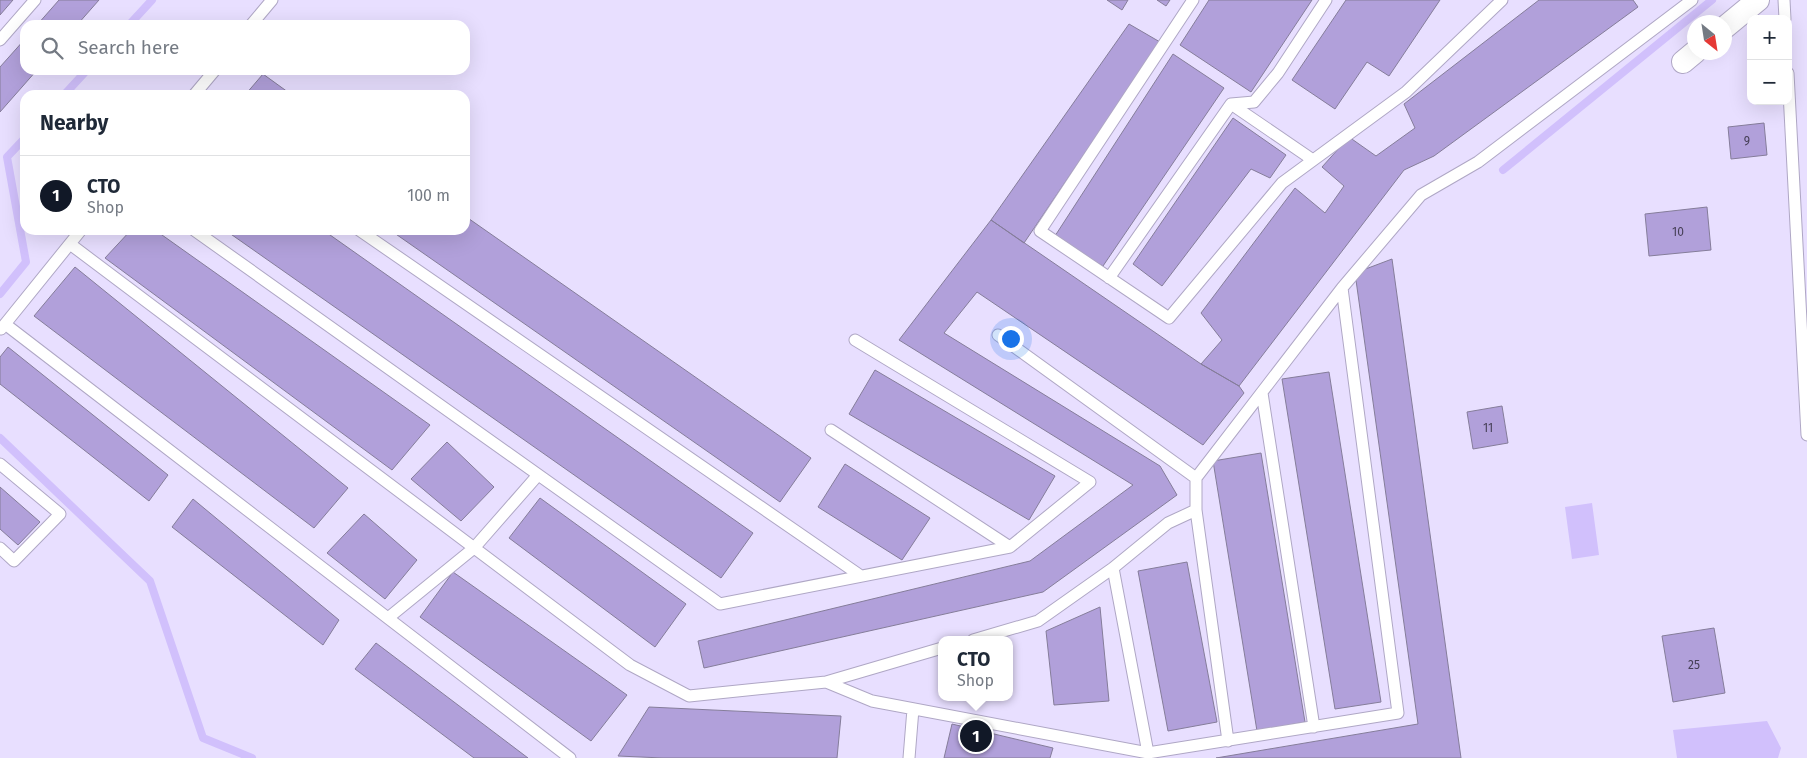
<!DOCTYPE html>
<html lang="en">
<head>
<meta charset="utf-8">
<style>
	:root { --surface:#fff; --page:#f2f2f3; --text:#1f2937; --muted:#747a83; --line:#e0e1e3; --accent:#111827 }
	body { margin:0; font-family:"Fira Sans",sans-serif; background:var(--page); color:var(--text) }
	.controls { position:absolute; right:15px; top:15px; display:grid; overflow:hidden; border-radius:10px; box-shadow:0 5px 20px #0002 }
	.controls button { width:45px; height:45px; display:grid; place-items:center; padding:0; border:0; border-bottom:1px solid var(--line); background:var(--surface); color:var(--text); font:25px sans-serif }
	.compass { position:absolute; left:1687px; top:15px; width:45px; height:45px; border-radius:50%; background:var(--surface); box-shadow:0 5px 20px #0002; rotate:150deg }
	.you { position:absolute; left:1010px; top:338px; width:18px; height:18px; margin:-12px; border:4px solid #fff; border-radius:50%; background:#1a73e8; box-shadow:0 0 0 8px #1a73e833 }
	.badge { display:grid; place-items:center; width:32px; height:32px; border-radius:50%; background:var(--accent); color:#fff; font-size:16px; font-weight:700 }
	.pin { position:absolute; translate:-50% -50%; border:2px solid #fff; box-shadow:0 1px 5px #0006 }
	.popup { position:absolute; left:938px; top:636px; width:75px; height:65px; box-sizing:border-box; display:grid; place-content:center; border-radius:10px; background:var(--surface); filter:drop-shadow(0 1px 4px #0005); font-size:16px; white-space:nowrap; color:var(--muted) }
	.popup b { font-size:19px; color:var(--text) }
	.popup::after { content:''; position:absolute; left:50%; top:100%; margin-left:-10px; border:10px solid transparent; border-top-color:var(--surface) }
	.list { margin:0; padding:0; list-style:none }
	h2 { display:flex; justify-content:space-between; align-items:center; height:65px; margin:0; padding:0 20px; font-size:21px }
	h2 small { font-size:16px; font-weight:400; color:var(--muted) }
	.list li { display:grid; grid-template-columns:32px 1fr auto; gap:15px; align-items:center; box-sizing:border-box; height:80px; padding:0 20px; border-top:1px solid var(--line) }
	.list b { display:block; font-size:19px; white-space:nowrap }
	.list p { margin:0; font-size:16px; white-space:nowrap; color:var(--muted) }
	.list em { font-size:16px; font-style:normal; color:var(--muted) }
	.icon { flex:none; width:28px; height:28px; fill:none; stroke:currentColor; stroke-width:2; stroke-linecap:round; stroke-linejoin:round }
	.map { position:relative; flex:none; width:1807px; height:758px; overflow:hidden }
	.search { position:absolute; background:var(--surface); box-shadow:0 5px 20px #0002; left:20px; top:20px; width:450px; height:55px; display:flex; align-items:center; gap:12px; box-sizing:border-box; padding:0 18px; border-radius:15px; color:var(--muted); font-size:19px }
	.panel { position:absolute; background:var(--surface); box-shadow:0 5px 20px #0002; left:20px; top:90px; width:450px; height:145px; border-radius:15px }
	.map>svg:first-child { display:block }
	.water { fill:#d1c0fc }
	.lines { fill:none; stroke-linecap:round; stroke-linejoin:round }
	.stream { stroke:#d1c0fc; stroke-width:8 }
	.building { fill:#b1a0da; stroke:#857d9a }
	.service-casing { stroke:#afa7c5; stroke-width:13 }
	.minor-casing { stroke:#afa7c5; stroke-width:24 }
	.service { stroke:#fff; stroke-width:11 }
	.minor { stroke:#fff; stroke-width:22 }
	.labels { text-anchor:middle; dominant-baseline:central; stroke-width:4; stroke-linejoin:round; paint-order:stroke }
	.number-label { font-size:12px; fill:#463f56 }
</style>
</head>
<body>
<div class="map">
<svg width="1807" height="758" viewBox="0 0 1807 758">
	<rect width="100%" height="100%" fill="#e8dfff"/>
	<path class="water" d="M1592,503L1599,555L1572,559L1565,507Z
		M1767,721L1781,748L1778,758H1677L1673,730Z"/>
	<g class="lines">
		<path class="stream" d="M129,25L152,0
			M64,95L87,70
			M1503,170L1712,0
			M0,294L26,262L7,157L25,138
			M0,438L150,581L203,738L252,758"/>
	</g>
	<path class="building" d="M0,0H13L0,15Z
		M59,0H99L77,25H37Z
		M1107,0H1128L1122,10Z
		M1157,0H1170L1166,6Z
		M1209,0H1312L1251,92L1180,45Z
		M1346,0H1440L1389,76L1367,62L1335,109L1292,80Z
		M1539,0H1633L1638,7L1434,156L1404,170L1239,386L1201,364L1222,340L1201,313L1295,188L1325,213L1344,186L1322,167L1349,137L1376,156L1415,128L1404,104Z
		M1129,24L1160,42L1024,243L991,220Z
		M25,39V70H37L0,112V67Z
		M1173,54L1224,88L1103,266L1053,239Z
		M263,74L292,95H245Z
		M1233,118L1286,155L1270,178L1251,169L1162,286L1133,264Z
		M1764,123L1767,155L1731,159L1728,127Z
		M1707,207L1711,250L1649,256L1645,214Z
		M465,216L811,458L780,502L390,230H465Z
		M991,220L1201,364L1239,386L1244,393L1203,445L977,292L944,333L1160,466L1177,495L1043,592L704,668L698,641L1030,561L1133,485L899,340Z
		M131,230H155L430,425L392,470L105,258Z
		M225,230H323L753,533L721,578Z
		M1392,259L1461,758H1216L1418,724L1355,273Z
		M75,267L348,488L314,528L34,316Z
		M8,347L168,475L149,501L0,384V357Z
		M875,370L1055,476L1029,520L849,414Z
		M1329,372L1381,702L1335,709L1282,379Z
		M1502,406L1508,443L1473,449L1467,412Z
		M447,442L494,487L461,521L411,479Z
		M1261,453L1305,722L1257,731L1213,461Z
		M845,464L930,518L902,560L818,507Z
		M0,487L40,522L18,545L0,529Z
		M540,498L686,604L655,647L509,538Z
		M193,499L339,620L323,645L172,527Z
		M364,514L417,560L385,599L327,553Z
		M1187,562L1217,722L1168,731L1138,571Z
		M453,572L627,695L591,741L420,617Z
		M1100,607L1109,701L1054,705L1046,631Z
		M1714,628L1725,693L1673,702L1662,636Z
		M376,643L528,758H474L355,669Z
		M649,707L841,716L837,758H663L618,756Z
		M952,724L1053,748L1050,758H944Z"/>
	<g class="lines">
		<g class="service-casing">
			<path id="service" d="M1193,0L1040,231L1169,318L1282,183L1406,92L1502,0
				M1784,0L1785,19
				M251,25L272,0
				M0,40L35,0
				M1788,73L1807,435
				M194,95L215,70
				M1231,104L1313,160
				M194,230L720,604L1010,547L1090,482L855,340
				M359,230L861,576
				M70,244L630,665L689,696L826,682L942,648
				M1109,278L1231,104L1254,102L1278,73L1326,0
				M5,324L570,758
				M1,329L81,230
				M998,335L1196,478V510L1228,741
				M1262,393L1314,727
				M831,430L1010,547
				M0,464L60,514L14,561L0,548
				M1196,478L1342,288L1421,195L1478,162L1692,0
				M1113,568L1148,753
				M388,618L474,548L538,475
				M973,640L1038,621L1113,568L1168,523L1196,510
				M826,682L872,701L1148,753L1398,713L1342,288
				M909,758L913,709"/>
		</g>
		<g class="minor-casing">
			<path id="minor" d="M1724,28L1758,0
				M1683,62L1695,52"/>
		</g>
		<use href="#service" class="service"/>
		<use href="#minor" class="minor"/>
	</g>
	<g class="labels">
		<g class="number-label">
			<text x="1747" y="141">9</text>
			<text x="1678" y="232">10</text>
			<text x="1488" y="428">11</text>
			<text x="1694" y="665">25</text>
		</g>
	</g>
</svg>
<div class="controls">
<button>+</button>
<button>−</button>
</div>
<svg class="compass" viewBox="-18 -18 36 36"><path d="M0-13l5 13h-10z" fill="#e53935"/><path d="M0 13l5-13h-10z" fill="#747a83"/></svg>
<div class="you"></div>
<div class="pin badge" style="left:976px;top:736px">1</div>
<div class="popup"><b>СТО</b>Shop</div>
<div class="search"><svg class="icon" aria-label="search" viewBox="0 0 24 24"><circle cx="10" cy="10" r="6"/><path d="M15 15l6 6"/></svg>Search here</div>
<section class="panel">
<h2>Nearby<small></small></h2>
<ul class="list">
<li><span class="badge">1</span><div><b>СТО</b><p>Shop</p></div><em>100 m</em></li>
</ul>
</section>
</div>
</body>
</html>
